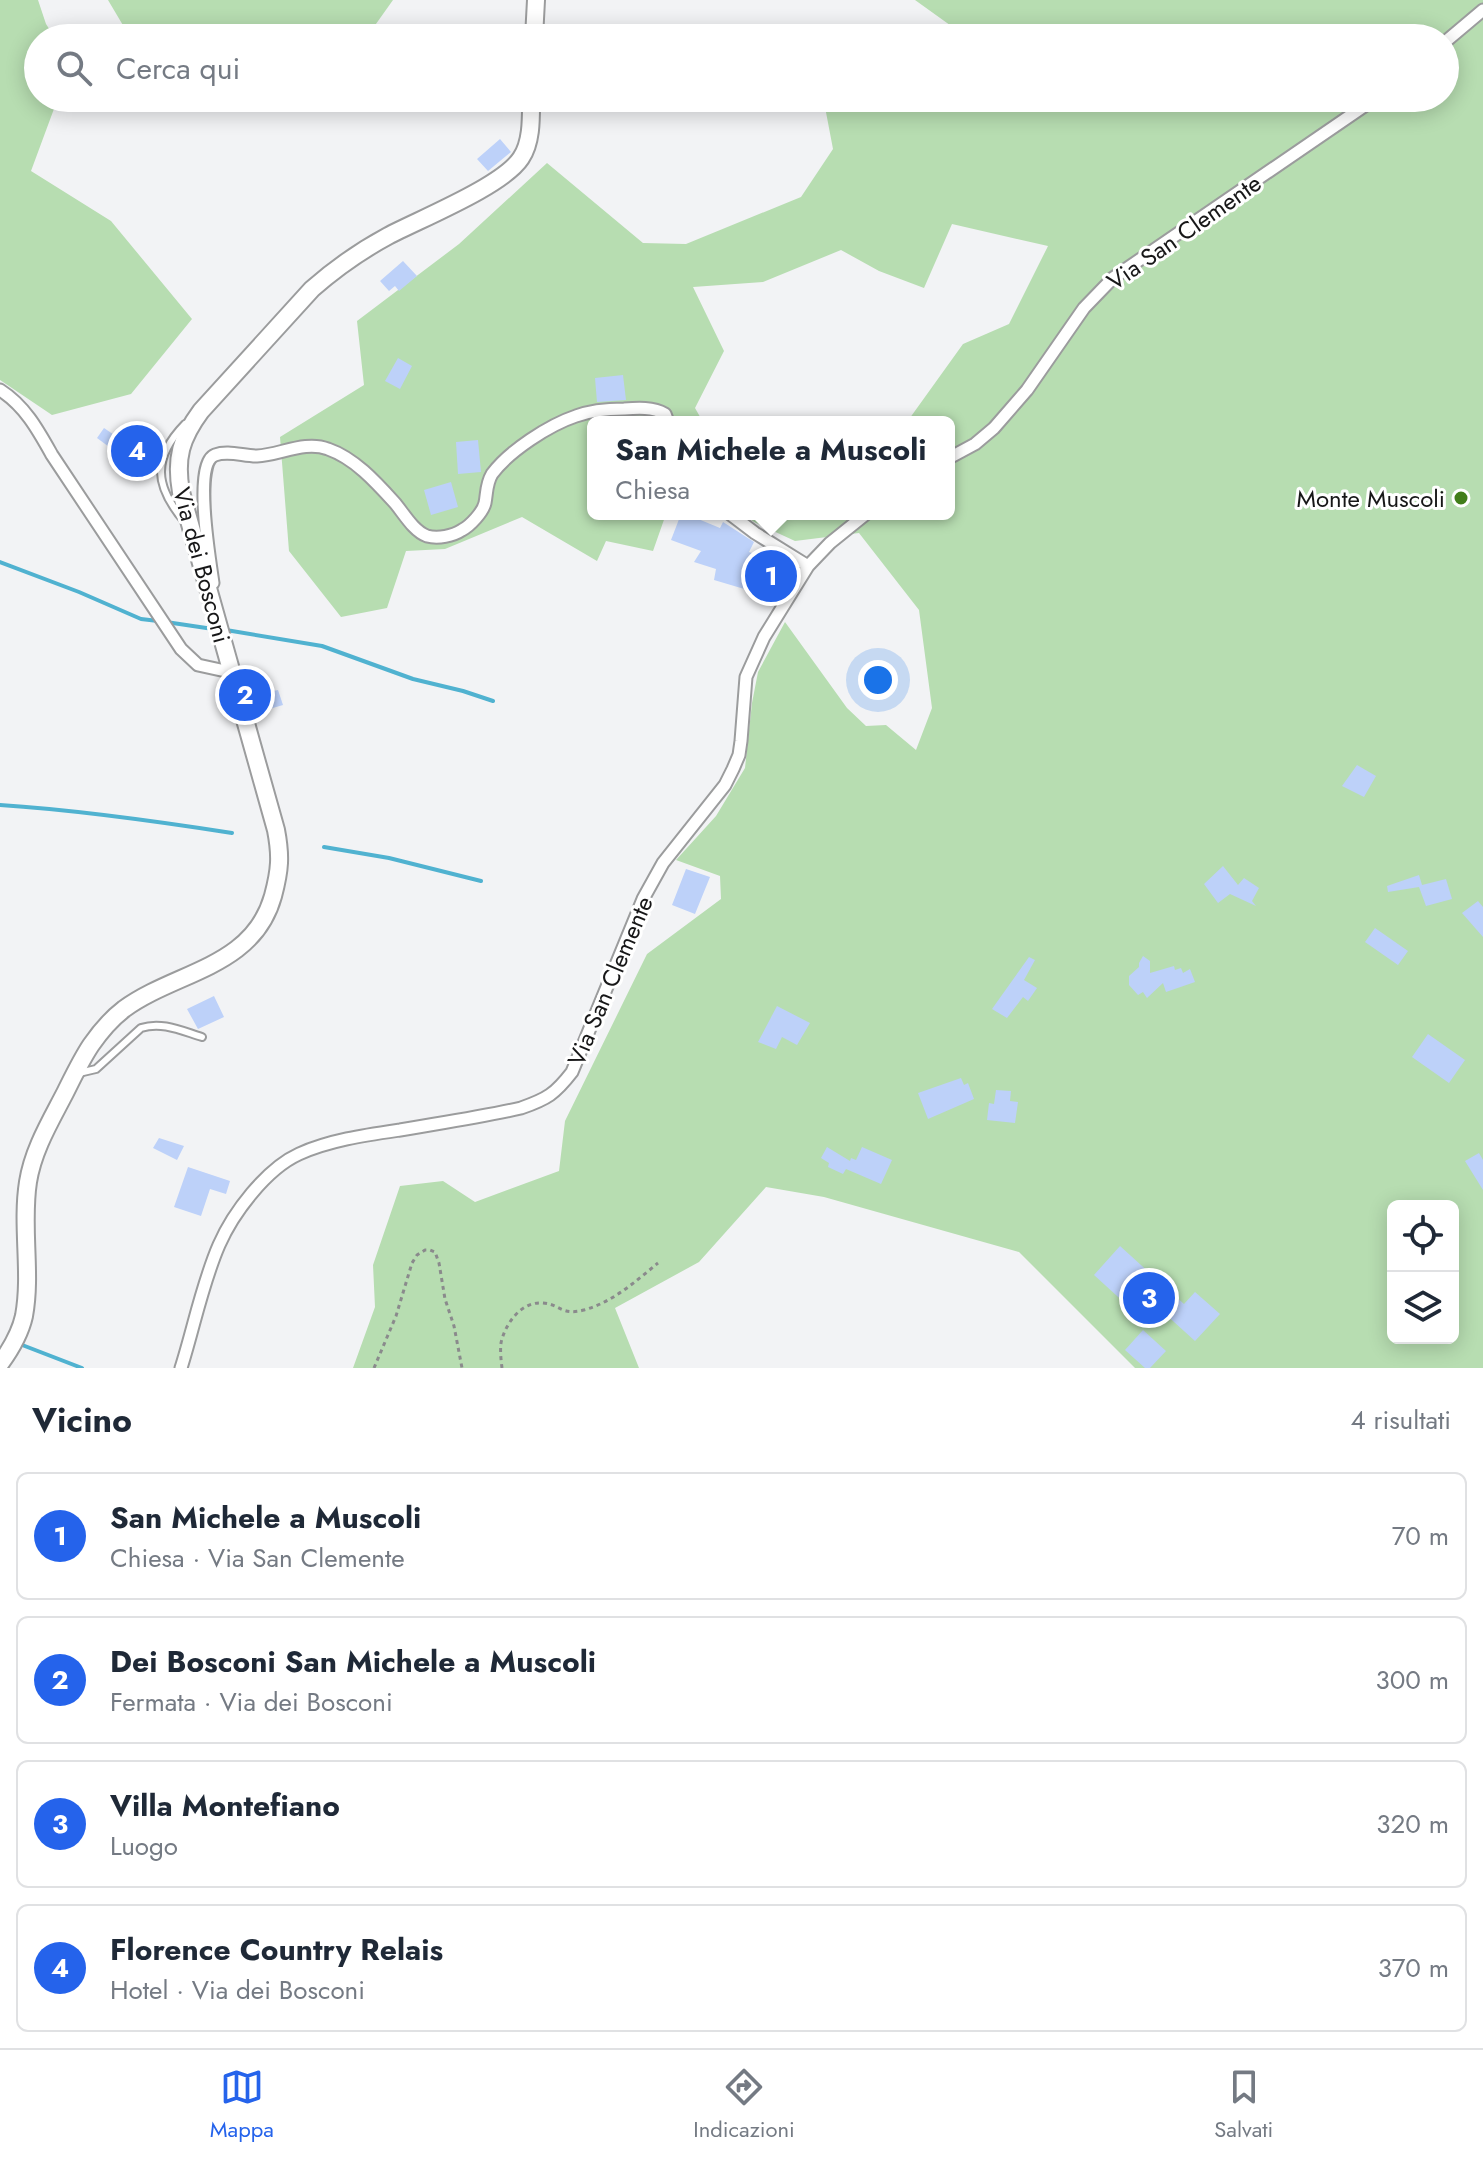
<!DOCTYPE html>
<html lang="it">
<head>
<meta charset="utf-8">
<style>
	:root { --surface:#fff; --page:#f6f6f7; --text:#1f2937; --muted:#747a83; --line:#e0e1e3; --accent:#2563eb }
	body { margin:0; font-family:Jost,sans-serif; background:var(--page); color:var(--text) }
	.controls { position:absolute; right:24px; bottom:24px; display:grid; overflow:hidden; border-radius:12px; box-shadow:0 4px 20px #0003 }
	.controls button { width:72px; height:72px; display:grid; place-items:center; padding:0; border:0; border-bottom:2px solid var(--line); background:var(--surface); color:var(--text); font:40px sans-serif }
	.you { position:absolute; left:878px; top:680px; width:28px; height:28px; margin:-20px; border:6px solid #fff; border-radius:50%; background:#1a73e8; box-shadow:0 0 0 12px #1a73e833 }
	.badge { display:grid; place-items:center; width:52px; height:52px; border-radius:50%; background:var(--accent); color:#fff; font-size:26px; font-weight:700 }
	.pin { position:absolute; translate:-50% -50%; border:4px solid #fff; box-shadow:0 2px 8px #0006 }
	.popup { position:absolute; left:587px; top:416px; width:368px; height:104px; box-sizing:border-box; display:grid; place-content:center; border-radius:12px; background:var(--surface); filter:drop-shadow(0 2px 6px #0005); font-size:26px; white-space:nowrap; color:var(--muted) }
	.popup b { font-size:30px; color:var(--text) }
	.popup::after { content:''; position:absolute; left:50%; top:100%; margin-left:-16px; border:16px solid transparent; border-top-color:var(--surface) }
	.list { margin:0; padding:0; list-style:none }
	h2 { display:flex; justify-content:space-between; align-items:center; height:104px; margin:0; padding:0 32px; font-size:34px }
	h2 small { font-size:26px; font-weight:400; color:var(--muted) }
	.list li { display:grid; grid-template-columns:52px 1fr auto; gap:24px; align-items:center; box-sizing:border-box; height:128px; margin:0 16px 16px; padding:0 16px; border:2px solid var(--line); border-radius:12px }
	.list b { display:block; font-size:30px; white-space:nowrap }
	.list p { margin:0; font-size:26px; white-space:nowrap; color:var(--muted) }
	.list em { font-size:26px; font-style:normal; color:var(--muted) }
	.icon { flex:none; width:44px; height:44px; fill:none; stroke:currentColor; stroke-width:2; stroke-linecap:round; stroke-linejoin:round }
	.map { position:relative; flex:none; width:1483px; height:1368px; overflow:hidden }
	.search { position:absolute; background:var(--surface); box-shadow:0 4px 20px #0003; left:24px; right:24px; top:24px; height:88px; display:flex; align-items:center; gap:20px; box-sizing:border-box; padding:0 28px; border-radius:44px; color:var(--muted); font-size:30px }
	.sheet { height:680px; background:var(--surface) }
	nav { display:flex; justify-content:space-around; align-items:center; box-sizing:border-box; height:112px; border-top:2px solid var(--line); background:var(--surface); font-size:22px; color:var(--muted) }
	nav a { display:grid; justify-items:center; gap:4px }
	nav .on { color:var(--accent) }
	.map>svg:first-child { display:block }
	.green { fill:#b7ddb1; fill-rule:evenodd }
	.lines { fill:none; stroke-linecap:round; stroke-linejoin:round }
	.stream { stroke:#50b2d0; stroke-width:4 }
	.building { fill:#bdd1f9 }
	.lane-casing { stroke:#9b9c9d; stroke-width:10 }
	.street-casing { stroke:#9b9c9d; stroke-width:15 }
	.secondary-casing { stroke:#9b9c9d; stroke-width:20 }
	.path { stroke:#8a8a8c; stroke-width:3; stroke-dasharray:4 4; stroke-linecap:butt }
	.lane { stroke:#fff; stroke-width:6 }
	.street { stroke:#fff; stroke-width:11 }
	.secondary { stroke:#fff; stroke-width:16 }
	.poi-dot { fill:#417e1a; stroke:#fff; stroke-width:3 }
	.labels { text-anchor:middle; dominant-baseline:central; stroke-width:6; stroke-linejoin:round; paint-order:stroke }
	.street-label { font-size:24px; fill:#171718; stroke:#fff }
	.poi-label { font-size:24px; fill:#171718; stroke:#fff; text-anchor:end }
</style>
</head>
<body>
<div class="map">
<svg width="1483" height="1368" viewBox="0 0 1483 1368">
	<rect width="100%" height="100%" fill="#f2f3f5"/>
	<path class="green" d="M0,0H38L46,24L55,38H38V98H58L31,171L111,221L192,319L131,394L52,415L0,380Z
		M108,0H393L366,38H179L124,27Z
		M915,0H1483V1368H1135L1019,1252L824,1197L766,1187L699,1262L615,1308L639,1368H353L375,1307L373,1265L400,1186L443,1181L475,1202L559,1171L565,1121L647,954L721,899L720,876L676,860L716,816L745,768L752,703L758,672L785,622L847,708L866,726L886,725L916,750L932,708L919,610L859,533L795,541L754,522L743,514H949V422H907L963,344L1009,324L1048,246L952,224L924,288L879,271L841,250L763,282L693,287L724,351L695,408L703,422H593V514H666L653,551L606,541L597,561L522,517L445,549L406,551L387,608L341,617L289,551L280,437L364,385L357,321L459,244L547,163L643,243L686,244L801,197L833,149L825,107L829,98H1445V38H952L954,28ZM1393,1206H1453V1338H1393Z"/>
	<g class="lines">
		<path class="stream" d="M0,562L79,592L141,619L158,621
			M166,622L213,629
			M226,630L322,646L413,679L463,691L493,701
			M0,805C78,810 155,821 232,833
			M324,847L389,858L481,881
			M17,1343L82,1368"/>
	</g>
	<path class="building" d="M500,139L511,152L488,171L477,159Z
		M403,261L417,276L399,291L395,286L389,291L380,281Z
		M398,358L412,366L400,389L385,381Z
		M623,375L626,400L597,402L595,378Z
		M104,428L132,447L140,436L152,445L136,467L97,438Z
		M478,440L481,472L458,474L456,442Z
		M451,482L458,507L431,515L424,490Z
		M681,514H686L720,528L723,522L754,542L749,552L772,561L770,568L787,575L781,588L767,582L764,591L753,586L751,591L714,580L716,569L694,562L701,551L671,540Z
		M272,686L273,691L278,690L283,705L256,713L250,692Z
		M1357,765L1376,776L1364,797L1342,786Z
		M1223,866L1238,885L1244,878L1259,888L1252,901L1256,906L1230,894L1218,903L1204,884Z
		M686,869L710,877L695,914L672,905Z
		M1419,875L1422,885L1446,879L1452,899L1426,906L1419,887L1388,892L1387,886Z
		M1478,901L1483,907V937L1462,913Z
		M1375,928L1408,951L1398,965L1365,942Z
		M1143,956L1150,961V973L1174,966L1175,970L1181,968L1183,973L1190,969L1195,982L1166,992L1163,983L1147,998L1143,992L1138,995L1129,985V976L1139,967V963Z
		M1029,957L1035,960L1024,980L1037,988L1028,1001L1023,997L1007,1018L992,1009Z
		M214,996L224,1017L198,1029L187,1009Z
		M777,1006L810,1023L797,1045L782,1037L776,1049L758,1042Z
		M1428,1034L1465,1060L1449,1083L1412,1057Z
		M961,1078L964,1085L968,1083L974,1099L928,1119L918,1093Z
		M996,1090L1011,1091L1010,1101L1018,1102L1015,1123L987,1120L989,1103L994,1104Z
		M159,1138L184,1146L177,1160L153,1148Z
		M827,1147L850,1161L851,1158L856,1160L862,1147L892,1160L881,1184L846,1169L843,1174L828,1167L829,1163L821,1158Z
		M1479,1153L1483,1160V1190L1465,1161Z
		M188,1167L230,1181L226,1194L210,1189L201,1216L174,1207Z
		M1120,1246L1184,1304L1195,1292L1220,1314L1195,1341L1163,1312L1150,1326L1094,1275Z
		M1143,1330L1166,1351L1150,1368H1145L1125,1350Z"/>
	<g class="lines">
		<g class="lane-casing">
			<path id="lane" d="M185,522C154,486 152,458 185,424
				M79,1073L96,1069L141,1028C162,1021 182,1031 202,1037"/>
		</g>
		<g class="street-casing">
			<path id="street" d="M1445,42L1483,10
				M0,390C25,406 38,430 52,455L181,649L198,665L230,672
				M949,458L975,444L994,428L1027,390L1084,308L1113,278L1376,98
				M730,514L755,533L808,566
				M213,583C210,562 193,463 215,455C228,450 243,456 257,456C280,455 305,440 328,449C354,458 375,481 394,502C403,512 413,531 427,536C438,539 453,536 462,530C470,526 483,512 485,503C487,493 486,484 492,474C509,451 549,425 576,416C592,410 608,409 624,409C638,408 653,407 665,414L668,422
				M181,1368C194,1327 202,1284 219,1245C233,1213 266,1169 299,1154C330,1140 366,1135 400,1130C440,1123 481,1117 521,1108C547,1099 555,1094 572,1072L643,899L663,863L725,785L733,769L739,755L741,741L746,677L764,637L808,566L830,543L866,514"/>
		</g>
		<g class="secondary-casing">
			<path id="secondary" d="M534,38L536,0
				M0,1364C11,1349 20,1334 24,1316C32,1273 21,1226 28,1182C33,1150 50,1122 65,1093C73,1077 81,1060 91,1045C100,1032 111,1019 124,1009C176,971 253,968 273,896C280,870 281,856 276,830L181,492C175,458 181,438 201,411L312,289C336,268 360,251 388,236C420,219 503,186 521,158C532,142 531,117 531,98"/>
		</g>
		<path class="path" d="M374,1368L396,1316L412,1263L417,1255L425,1250H430L435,1252L439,1263L445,1299L454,1326L462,1368
			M502,1368C501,1360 500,1351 501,1343C505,1324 521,1301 543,1303C560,1304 561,1316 584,1310C613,1302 636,1281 658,1263"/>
		<use href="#lane" class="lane"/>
		<use href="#street" class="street"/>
		<use href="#secondary" class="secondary"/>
	</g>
	<circle class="poi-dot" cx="1461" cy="498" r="8"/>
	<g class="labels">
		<g class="street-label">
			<text transform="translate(1184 232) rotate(-35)">Via San Clemente</text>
			<text transform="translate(202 565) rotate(75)">Via dei Bosconi</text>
			<text transform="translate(610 981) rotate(-67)">Via San Clemente</text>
		</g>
		<g class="poi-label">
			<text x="1445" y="498">Monte Muscoli</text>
		</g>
	</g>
</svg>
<div class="controls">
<button><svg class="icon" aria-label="locate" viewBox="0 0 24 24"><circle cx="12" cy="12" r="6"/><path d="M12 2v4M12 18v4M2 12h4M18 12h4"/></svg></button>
<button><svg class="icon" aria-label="layers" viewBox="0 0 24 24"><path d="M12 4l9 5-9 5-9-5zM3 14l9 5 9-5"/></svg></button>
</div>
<div class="you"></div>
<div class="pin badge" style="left:771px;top:576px">1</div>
<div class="popup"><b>San Michele a Muscoli</b>Chiesa</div>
<div class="pin badge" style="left:245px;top:695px">2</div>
<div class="pin badge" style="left:1149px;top:1298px">3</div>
<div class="pin badge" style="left:137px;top:451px">4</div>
<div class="search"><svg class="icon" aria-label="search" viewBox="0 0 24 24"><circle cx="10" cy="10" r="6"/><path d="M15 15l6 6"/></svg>Cerca qui</div>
</div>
<section class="sheet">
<h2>Vicino<small>4 risultati</small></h2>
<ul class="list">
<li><span class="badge">1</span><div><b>San Michele a Muscoli</b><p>Chiesa · Via San Clemente</p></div><em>70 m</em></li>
<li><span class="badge">2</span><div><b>Dei Bosconi San Michele a Muscoli</b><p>Fermata · Via dei Bosconi</p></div><em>300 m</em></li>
<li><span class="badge">3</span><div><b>Villa Montefiano</b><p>Luogo</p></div><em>320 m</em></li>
<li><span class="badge">4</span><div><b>Florence Country Relais</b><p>Hotel · Via dei Bosconi</p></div><em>370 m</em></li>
</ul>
</section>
<nav>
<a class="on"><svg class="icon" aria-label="map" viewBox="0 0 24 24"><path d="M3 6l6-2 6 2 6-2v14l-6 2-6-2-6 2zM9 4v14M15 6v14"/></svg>Mappa</a>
<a><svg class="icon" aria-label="directions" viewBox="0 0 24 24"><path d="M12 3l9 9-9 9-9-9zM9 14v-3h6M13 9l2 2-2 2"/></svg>Indicazioni</a>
<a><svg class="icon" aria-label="saved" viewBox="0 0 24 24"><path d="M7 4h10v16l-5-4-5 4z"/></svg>Salvati</a>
</nav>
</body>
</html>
